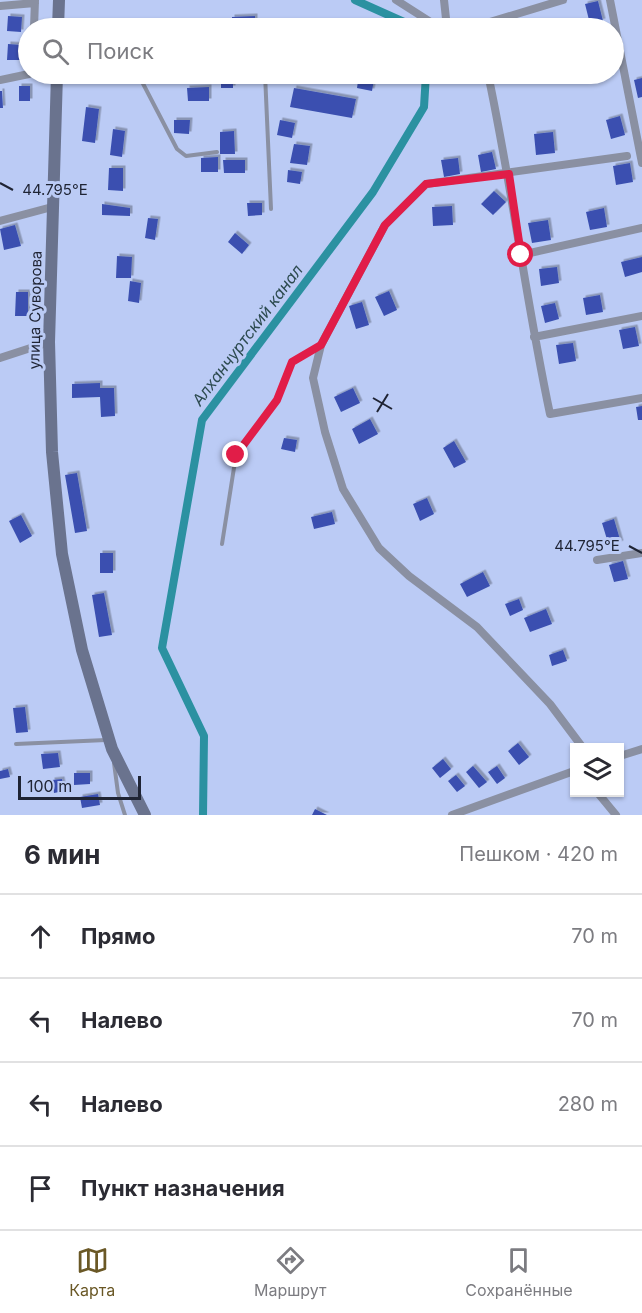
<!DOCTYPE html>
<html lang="ru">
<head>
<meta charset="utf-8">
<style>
	:root { --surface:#fff; --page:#f7f7f7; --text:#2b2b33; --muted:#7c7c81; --line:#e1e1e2; --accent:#6a5826 }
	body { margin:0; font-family:Inter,sans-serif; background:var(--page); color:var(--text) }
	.controls { position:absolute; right:18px; bottom:18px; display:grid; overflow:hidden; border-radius:0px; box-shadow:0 2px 4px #0004 }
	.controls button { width:54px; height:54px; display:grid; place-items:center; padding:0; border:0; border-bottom:2px solid var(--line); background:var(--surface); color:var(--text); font:30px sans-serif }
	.scale { position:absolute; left:18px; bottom:15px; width:123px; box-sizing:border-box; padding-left:6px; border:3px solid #1f2434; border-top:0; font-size:16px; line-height:21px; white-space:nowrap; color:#1f2434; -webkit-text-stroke:4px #bbcbf5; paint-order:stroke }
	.stop { position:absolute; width:18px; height:18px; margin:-14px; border:4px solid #e11d48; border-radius:50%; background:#fff }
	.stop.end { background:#e11d48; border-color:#fff; box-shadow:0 2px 6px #0008 }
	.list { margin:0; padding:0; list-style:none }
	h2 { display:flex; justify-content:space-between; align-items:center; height:78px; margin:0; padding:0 24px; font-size:26px }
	h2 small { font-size:20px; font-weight:400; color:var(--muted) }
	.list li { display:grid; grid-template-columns:39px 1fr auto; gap:18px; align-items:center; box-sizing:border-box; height:84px; padding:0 24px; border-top:2px solid var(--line) }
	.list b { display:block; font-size:22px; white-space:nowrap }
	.list em { font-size:20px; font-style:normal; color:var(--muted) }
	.icon { flex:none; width:33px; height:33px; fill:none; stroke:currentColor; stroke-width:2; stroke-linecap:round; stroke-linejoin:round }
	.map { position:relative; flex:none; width:642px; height:815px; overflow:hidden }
	.search { position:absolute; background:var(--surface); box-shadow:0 2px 4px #0004; left:18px; right:18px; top:18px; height:66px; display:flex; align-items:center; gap:15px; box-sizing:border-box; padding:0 21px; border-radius:33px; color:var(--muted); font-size:22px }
	.sheet { height:414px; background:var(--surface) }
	nav { display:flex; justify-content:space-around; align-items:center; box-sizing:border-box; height:84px; border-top:2px solid var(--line); background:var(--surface); font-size:16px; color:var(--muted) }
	nav a { display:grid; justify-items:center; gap:3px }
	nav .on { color:var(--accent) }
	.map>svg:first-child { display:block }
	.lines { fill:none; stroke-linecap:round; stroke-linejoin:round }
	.canal { stroke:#2b91a1; stroke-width:8 }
	.building { fill:#3a50b0; filter:url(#shadow) }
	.service { stroke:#8a90a2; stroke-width:4 }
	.minor { stroke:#8a90a2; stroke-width:8 }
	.secondary { stroke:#6a738e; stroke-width:12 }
	.route { stroke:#e11d48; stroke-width:8 }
	.ticks { fill:none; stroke:#1f2434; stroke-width:2 }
	.labels { text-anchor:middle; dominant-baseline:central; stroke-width:6; stroke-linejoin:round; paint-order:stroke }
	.street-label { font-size:15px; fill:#1f2434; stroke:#bbcbf5 }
	.water-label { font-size:16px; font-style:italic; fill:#2d4b50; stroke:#bbcbf5 }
	.ticks-label { font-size:15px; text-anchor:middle; fill:#1f2434; stroke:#bbcbf5; stroke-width:6; stroke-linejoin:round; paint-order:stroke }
</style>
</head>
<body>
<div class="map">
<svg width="642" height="815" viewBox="0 0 642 815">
	<defs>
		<filter id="shadow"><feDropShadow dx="2.5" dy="-2.5" stdDeviation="0" flood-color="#0004"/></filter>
	</defs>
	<rect width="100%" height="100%" fill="#bbcbf5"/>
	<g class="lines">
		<path class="canal" d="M355,0L404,22L408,28
			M203,815L204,736L162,648L202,420L373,192L424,107L426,74"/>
	</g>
	<path class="building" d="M598,1L603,21L590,24L585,4Z
		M8,16L22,17L21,32L7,31Z
		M255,16V28H232V17Z
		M566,22L568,28H551L550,25Z
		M8,44L21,45L20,60H7Z
		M221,74H233V88H221Z
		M359,74H375L372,91L357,88Z
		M642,78V97L638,98L634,80Z
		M19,86H30V101H19Z
		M209,87V101H188L187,88Z
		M294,88L356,99L352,118L290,107Z
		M0,91H2L3,108H0Z
		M86,107L99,109L95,143L82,141Z
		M620,116L625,135L611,139L606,120Z
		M174,120H190L189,134L174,133Z
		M280,120L295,123L292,138L277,135Z
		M113,129L125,131L122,157L110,155Z
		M234,131L235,154H220V132Z
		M553,132L555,153L536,155L534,134Z
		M294,144L310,146L307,165L290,163Z
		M492,152L496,169L481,172L478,155Z
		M218,157V172H201V158Z
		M458,158L460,174L444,177L441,160Z
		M223,160H245V173H224Z
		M630,163L633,182L616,185L613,166Z
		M109,168H123V191L108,190Z
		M288,170L302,172L300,184L287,182Z
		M494,191L506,202L493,215L481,204Z
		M247,203H262V215L248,216Z
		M102,204L130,208V216L102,215Z
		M452,206L453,225L433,226L432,207Z
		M604,208L607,227L590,230L586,212Z
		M148,218L158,219L155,240L145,238Z
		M548,220L551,240L532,243L528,223Z
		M15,225L21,246L4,250L0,229Z
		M235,233L249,245L242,254L228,242Z
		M117,256L132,257L131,278H116Z
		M642,257V272L625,277L621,262Z
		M557,267L559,283L541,286L539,269Z
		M130,281L141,283L139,303L128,301Z
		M389,291L397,310L384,316L375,297Z
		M16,292H28V316H15Z
		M600,295L603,312L586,315L583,298Z
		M362,302L369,325L356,329L349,306Z
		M555,303L559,319L545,323L541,306Z
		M635,327L639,346L623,349L619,330Z
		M573,343L576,361L559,364L556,345Z
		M100,383V388H114L115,416L101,417L100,397L72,398V384Z
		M353,388L360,403L341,412L334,397Z
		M642,406V420H638L636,407Z
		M370,419L378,434L359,444L352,429Z
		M284,438L297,440L295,452L281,449Z
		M454,441L466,462L454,468L443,448Z
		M77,473L87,531L75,533L65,475Z
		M427,498L434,514L420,521L413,504Z
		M332,512L335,524L314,529L311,517Z
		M21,515L32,536L20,543L9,521Z
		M614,519L621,543L609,546L602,523Z
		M100,553H113V573H100Z
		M623,561L628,579L614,582L609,565Z
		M483,572L490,586L467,597L460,584Z
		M104,593L112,635L99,637L92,595Z
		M519,599L523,610L510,616L505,604Z
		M546,609L552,624L530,632L524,618Z
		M563,650L567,661L552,666L549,655Z
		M25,707L28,732L16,733L13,708Z
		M518,743L529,757L519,765L508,751Z
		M58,753L60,767L43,769L41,754Z
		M443,759L451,769L440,778L432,768Z
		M473,766L487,782L479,788L466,772Z
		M497,766L505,778L497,784L488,772Z
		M8,769L10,777L0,779V771Z
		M74,773H90V784L74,785Z
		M456,775L465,786L457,792L448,781Z
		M62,779L64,791L54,793L52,780Z
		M98,794L100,805L82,808L80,797Z
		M315,809L327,815H312Z"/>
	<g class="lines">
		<path class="service" d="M138,74L177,149L186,156L217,152
			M265,74L271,209
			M222,544L236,455L277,400L292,362L319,347
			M16,744L106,740
			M114,763L118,793L125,815"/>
		<path class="minor" d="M396,0L440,28
			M444,0L447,28
			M610,0L642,163
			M0,6L35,3
			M34,28L35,0
			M470,28L563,0
			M488,74C512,187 526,301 550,414L642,398
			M0,80L29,74
			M0,221L52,207
			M521,255L642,228
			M534,337L642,316
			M0,358L49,342
			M597,560L642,553
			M583,748L550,704L477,627L409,576L379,548L343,489L325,432L313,378L321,345L385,225L426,184L627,156
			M620,756L642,749
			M597,792L616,815
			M452,815L574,771"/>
		<path class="secondary" d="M58,28L59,0
			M57,74L49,342L52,452L62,554L82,650L112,749L145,815"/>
	</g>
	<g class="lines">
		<path class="route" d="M236,455L277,400L292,362L321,345L385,225L426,184L509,174L521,255"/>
	</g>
	<path class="ticks" d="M0,183L13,190M373,398L392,409M377,412L388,394M629,546L642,553"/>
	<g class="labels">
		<g class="street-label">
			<text transform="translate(35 310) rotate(-89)">улица Суворова</text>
		</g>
		<g class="water-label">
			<text transform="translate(247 335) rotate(-53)">Алханчуртский канал</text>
		</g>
	</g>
	<g class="ticks-label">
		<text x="55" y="195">44.795°E</text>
		<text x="587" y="551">44.795°E</text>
	</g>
</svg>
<div class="controls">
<button><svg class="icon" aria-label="layers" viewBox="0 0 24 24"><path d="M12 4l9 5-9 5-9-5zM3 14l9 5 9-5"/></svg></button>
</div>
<div class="scale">100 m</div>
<div class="stop" style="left:521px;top:255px"></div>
<div class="stop end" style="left:236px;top:455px"></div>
<div class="search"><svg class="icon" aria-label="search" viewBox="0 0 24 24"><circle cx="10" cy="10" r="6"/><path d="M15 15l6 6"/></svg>Поиск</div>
</div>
<section class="sheet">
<h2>6 мин<small>Пешком · 420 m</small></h2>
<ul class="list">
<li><svg class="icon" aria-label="ahead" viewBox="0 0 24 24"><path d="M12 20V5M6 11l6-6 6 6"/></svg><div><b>Прямо</b></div><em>70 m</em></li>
<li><svg class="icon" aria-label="left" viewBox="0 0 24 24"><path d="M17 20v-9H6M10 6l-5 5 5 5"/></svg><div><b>Налево</b></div><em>70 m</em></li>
<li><svg class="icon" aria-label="left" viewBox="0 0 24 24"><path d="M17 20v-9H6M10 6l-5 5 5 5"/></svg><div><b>Налево</b></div><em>280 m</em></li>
<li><svg class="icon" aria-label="arrive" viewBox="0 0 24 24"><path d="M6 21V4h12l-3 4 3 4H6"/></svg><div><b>Пункт назначения</b></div></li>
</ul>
</section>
<nav>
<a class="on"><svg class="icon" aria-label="map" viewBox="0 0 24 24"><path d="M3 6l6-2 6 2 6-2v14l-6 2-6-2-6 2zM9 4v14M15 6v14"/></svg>Карта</a>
<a><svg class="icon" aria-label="directions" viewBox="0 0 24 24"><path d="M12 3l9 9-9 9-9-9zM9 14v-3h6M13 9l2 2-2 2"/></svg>Маршрут</a>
<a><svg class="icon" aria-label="saved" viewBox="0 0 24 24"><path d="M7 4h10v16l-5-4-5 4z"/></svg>Сохранённые</a>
</nav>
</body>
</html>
